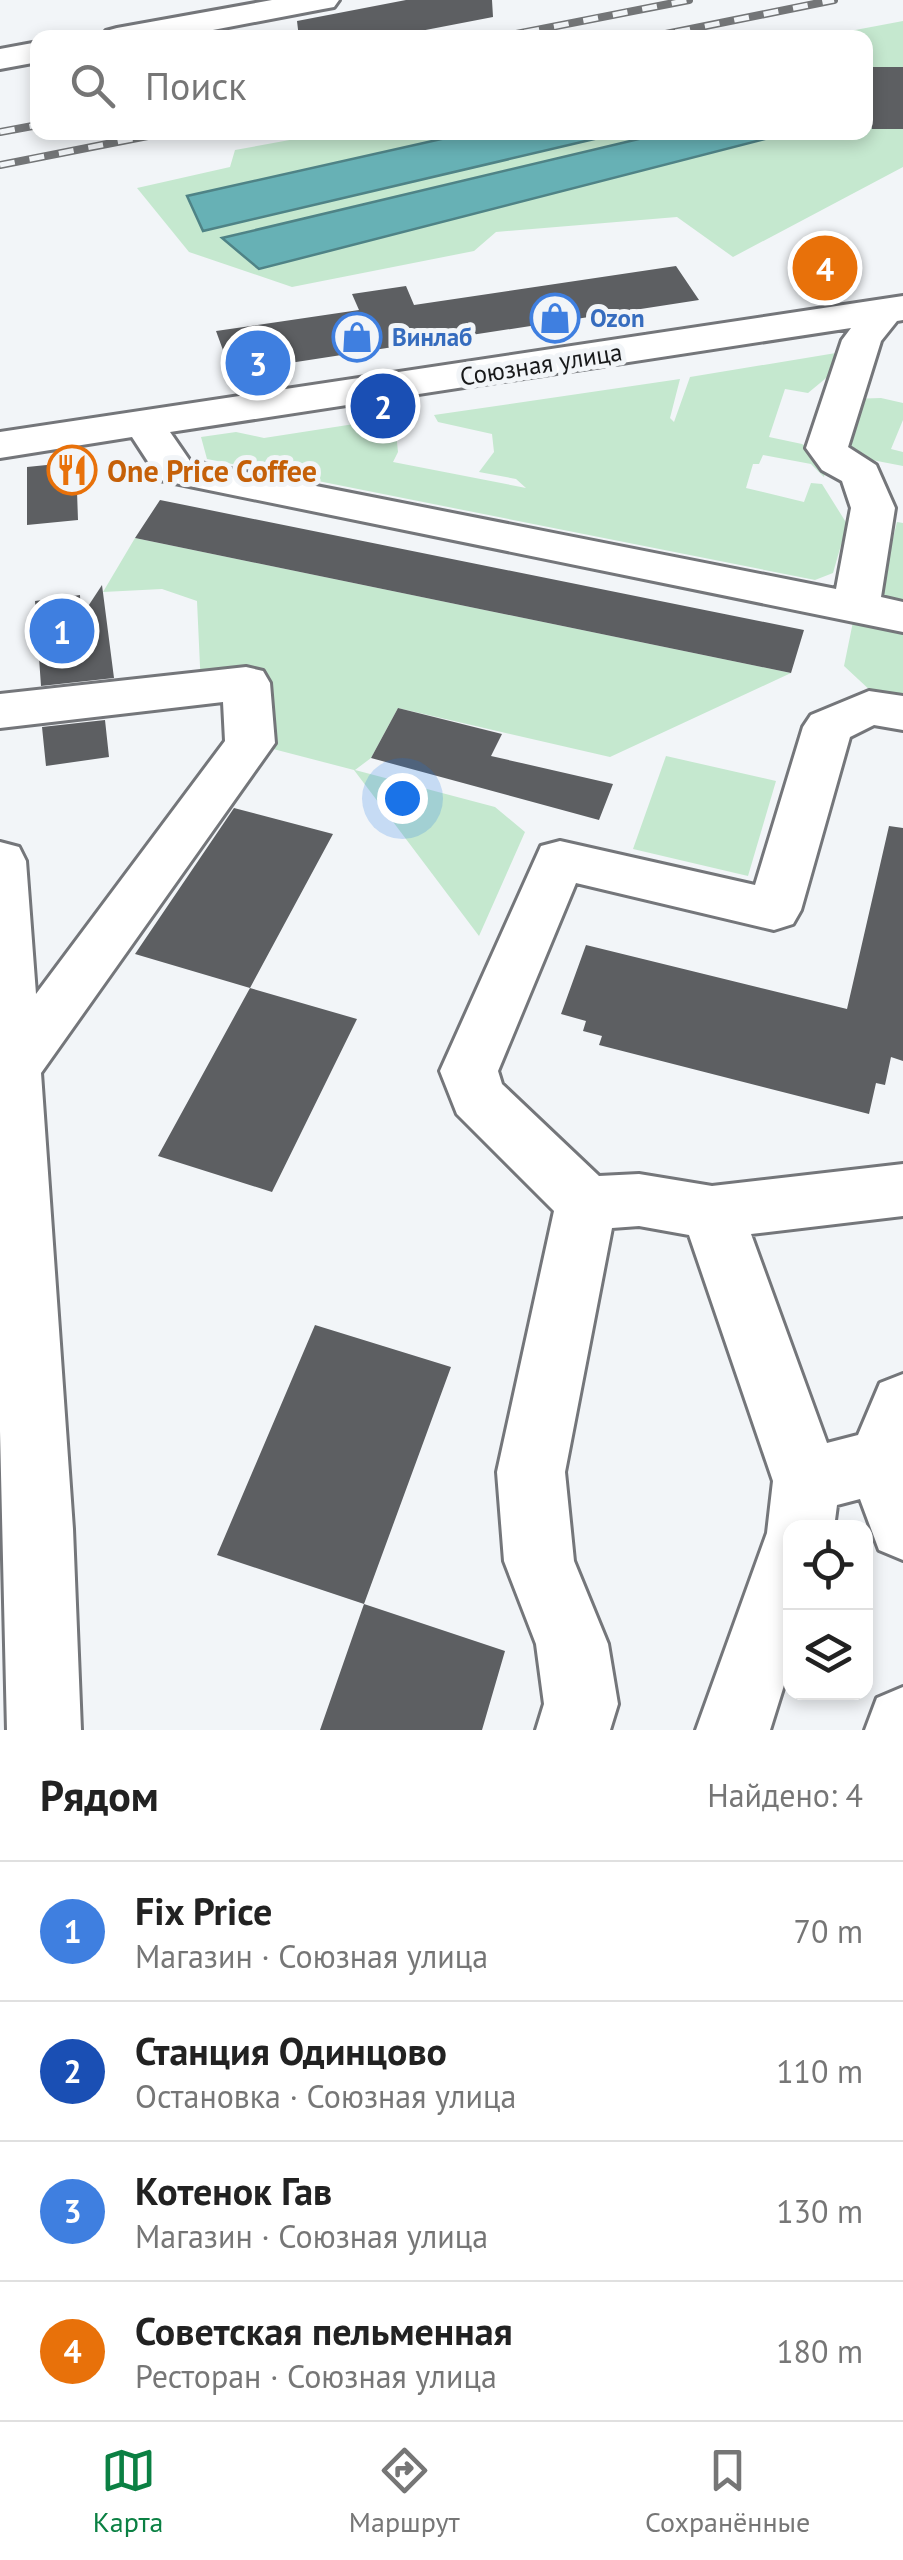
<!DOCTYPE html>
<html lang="ru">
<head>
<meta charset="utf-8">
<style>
	:root { --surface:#fff; --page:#f6f6f6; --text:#222; --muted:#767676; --line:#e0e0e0; --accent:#0b8043 }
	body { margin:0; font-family:"PT Sans",sans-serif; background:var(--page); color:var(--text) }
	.controls { position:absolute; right:30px; bottom:30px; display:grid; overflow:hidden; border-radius:20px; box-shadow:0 5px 15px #0003 }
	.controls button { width:90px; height:90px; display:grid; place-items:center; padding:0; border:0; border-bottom:2px solid var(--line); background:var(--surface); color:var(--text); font:50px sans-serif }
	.you { position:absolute; left:402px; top:798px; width:35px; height:35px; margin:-25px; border:8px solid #fff; border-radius:50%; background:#1a73e8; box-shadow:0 0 0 15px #1a73e833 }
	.badge { display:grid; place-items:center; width:65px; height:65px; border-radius:50%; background:var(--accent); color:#fff; font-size:32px; font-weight:700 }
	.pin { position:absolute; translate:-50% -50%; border:5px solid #fff; box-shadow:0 2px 10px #0006 }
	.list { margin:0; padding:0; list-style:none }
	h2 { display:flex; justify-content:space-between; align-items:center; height:130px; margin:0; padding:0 40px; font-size:42px }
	h2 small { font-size:32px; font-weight:400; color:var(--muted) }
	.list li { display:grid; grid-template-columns:65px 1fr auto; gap:30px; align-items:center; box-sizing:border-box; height:140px; padding:0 40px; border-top:2px solid var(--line) }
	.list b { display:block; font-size:38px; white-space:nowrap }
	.list p { margin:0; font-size:32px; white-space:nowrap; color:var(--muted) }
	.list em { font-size:32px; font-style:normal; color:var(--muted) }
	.icon { flex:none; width:55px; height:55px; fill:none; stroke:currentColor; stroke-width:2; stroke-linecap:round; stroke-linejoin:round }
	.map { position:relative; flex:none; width:903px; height:1730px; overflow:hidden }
	.search { position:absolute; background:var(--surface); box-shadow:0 5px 15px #0003; left:30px; right:30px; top:30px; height:110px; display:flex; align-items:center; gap:25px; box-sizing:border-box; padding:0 35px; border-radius:20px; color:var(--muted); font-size:38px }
	.sheet { height:690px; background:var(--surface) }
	nav { display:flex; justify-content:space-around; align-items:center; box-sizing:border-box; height:140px; border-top:2px solid var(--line); background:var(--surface); font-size:28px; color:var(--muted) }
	nav a { display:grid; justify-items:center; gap:5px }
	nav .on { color:var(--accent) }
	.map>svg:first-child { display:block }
	.green { fill:#c5e8cf }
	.water { fill:#67b1b5; stroke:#4f8386; stroke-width:2.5 }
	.building { fill:#5d5f62 }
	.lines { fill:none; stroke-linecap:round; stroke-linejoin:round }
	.minor-casing { stroke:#74767a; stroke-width:6 }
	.minor { fill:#fff; fill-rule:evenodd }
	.rail-casing { stroke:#737577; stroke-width:8 }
	.rail { stroke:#f2f5f8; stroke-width:5; stroke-dasharray:15; stroke-linecap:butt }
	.labels { text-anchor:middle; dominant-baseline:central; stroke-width:10; stroke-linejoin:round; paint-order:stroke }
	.far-shop-label { font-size:25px; font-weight:bold; fill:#366cbe; stroke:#f2f5f8; text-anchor:start }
	.far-street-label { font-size:25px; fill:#18191a; stroke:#f2f5f8 }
	.food-label { font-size:30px; font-weight:bold; fill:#c56008; stroke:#f2f5f8; text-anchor:start }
</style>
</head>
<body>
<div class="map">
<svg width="903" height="1730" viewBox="0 0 903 1730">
	<rect width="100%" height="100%" fill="#f2f5f8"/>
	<path class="green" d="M903,21V167L733,257L677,217L496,232L474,251L292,287L189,252L137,188L230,167L235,150L328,133H468L188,196L203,231L620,133H664L223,237L259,269L788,133L866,132V38L818,37Z
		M842,352L831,374L808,393L785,389L769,437L802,444L828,460L824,477L811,464L763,455L759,464H753L746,488L804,502L811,483L822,484L847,524L833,573L815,580L207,459L201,437L236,432L264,438L380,420L382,434L396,432L398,452L393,462L526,488L516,479L479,472L494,452L492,434L438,422L434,415L680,379L670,418L674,422L690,377Z
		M881,398L903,403V420L891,449L903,452V466L841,454L850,399Z
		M897,522L903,523V695L873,693L844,666L867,553L888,558Z
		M135,538L791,673L610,757L398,708L371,758L355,770L495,807L525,832L479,936L354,770L250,743L245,684L201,688L197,601L162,589L103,592Z
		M666,756L776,781L748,876L633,849Z"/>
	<path class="water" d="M468,133H620L203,231L187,196Z
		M664,133H788L259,269L222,238Z"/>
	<path class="building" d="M406,0H492L493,17L384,38H299L297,21Z
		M866,67H903V129H872L866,106Z
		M676,266L699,300L231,372L216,331L359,310L352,294L406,286L414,305Z
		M76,462L78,520L27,525V467Z
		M160,500L804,630L791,673L135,538Z
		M102,585L114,678L41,686L35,601L80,595L81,617Z
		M398,708L502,734L491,756L613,784L599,820L371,758Z
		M105,720L109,757L46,766L42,727Z
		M234,808L333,834L250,988L135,954Z
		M889,826L903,828V1061L891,1057L885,1085L876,1083L869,1114L599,1045L602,1036L583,1031L586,1021L561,1014L586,945L847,1009Z
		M250,988L357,1019L272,1192L158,1156Z
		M315,1325L451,1367L364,1604L217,1555Z
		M364,1604L505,1651L482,1730H320Z"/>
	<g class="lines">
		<g class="minor-casing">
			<path id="minor" d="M272,0H339L334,7L323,9L171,38H101L106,31L117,28Z
				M38,42V62L0,69V49Z
				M903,296V320L897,321L881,341L848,447L876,465L895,508L881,597L903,602V632L160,480L132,437L0,458V432ZM851,328L842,340L806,448L822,470L842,481L851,508L836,589L190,461L170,432Z
				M246,667L263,671L270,683L275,743L41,1073L73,1529L81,1730H7L0,1431V842L19,847L26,861L36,994L225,741L223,702L0,728V694Z
				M869,691L903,696V730L874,725L850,737L801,910L793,924L774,930L576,883L498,1071L502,1084L599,1176L639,1174L712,1186L903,1164V1216L751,1234L827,1443L858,1435L880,1383L903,1374V1560L879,1550L860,1499L837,1505L834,1528H790V1666L770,1730H696L767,1533L773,1481L689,1235L639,1226L612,1228L565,1472L574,1561L608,1644L618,1704L610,1730H536L544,1704L536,1644L504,1561L497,1472L554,1211L457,1114L440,1071L541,846L560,841L755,885L803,727L811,715Z
				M903,1687V1730H865L877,1698Z"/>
		</g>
		<use href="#minor" class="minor"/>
		<g class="rail-casing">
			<path id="rail" d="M495,38L689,0
				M646,38L834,0
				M0,132L38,125
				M0,165L168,132"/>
		</g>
		<use href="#rail" class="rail"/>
	</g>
	<defs>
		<g id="shop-ring" transform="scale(2.5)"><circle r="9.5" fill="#f2f5f8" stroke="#3f7fe0" stroke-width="1.5"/><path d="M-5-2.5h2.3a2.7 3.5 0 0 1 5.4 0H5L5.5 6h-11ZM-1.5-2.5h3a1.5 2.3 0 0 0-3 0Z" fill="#3f7fe0"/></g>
		<g id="restaurant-ring" transform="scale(2.5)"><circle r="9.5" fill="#f2f5f8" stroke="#e8710a" stroke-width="1.5"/><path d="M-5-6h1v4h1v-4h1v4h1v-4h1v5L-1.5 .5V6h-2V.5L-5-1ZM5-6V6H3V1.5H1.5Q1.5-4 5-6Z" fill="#e8710a"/></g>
	</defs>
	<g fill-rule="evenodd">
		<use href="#shop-ring" x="555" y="318"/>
		<use href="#shop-ring" x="357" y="337"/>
		<use href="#restaurant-ring" x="72" y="470"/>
	</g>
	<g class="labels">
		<g class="far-shop-label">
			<text x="590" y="318">Ozon</text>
			<text x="392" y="337">Винлаб</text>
		</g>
		<g class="far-street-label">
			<text transform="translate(541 364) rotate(-9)">Союзная улица</text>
		</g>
		<g class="food-label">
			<text x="107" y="470">One Price Coffee</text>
		</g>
	</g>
</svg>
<div class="controls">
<button><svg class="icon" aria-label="locate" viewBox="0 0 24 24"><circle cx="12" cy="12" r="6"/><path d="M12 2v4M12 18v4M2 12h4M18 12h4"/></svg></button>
<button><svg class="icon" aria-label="layers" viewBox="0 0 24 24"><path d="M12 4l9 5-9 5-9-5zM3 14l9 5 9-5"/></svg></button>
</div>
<div class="you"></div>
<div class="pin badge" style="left:62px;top:631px;background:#3f7fe0">1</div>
<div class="pin badge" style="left:383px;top:406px;background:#1a4fb4">2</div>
<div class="pin badge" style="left:258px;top:363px;background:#3f7fe0">3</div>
<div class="pin badge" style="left:825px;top:268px;background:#e8710a">4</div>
<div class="search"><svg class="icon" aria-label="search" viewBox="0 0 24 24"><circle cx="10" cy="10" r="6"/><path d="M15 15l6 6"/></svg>Поиск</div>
</div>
<section class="sheet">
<h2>Рядом<small>Найдено: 4</small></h2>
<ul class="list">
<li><span class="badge" style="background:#3f7fe0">1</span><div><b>Fix Price</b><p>Магазин · Союзная улица</p></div><em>70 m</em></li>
<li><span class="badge" style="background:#1a4fb4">2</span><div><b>Станция Одинцово</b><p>Остановка · Союзная улица</p></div><em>110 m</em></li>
<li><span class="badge" style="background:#3f7fe0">3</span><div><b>Котенок Гав</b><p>Магазин · Союзная улица</p></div><em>130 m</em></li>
<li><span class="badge" style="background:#e8710a">4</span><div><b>Советская пельменная</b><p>Ресторан · Союзная улица</p></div><em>180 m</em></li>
</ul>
</section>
<nav>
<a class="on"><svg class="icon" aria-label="map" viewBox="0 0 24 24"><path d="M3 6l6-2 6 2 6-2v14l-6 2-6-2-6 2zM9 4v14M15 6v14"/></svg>Карта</a>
<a><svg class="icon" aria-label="directions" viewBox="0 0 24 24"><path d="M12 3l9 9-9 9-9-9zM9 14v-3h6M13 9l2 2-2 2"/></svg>Маршрут</a>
<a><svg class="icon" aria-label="saved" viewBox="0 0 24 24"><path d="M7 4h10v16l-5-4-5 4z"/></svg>Сохранённые</a>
</nav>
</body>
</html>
